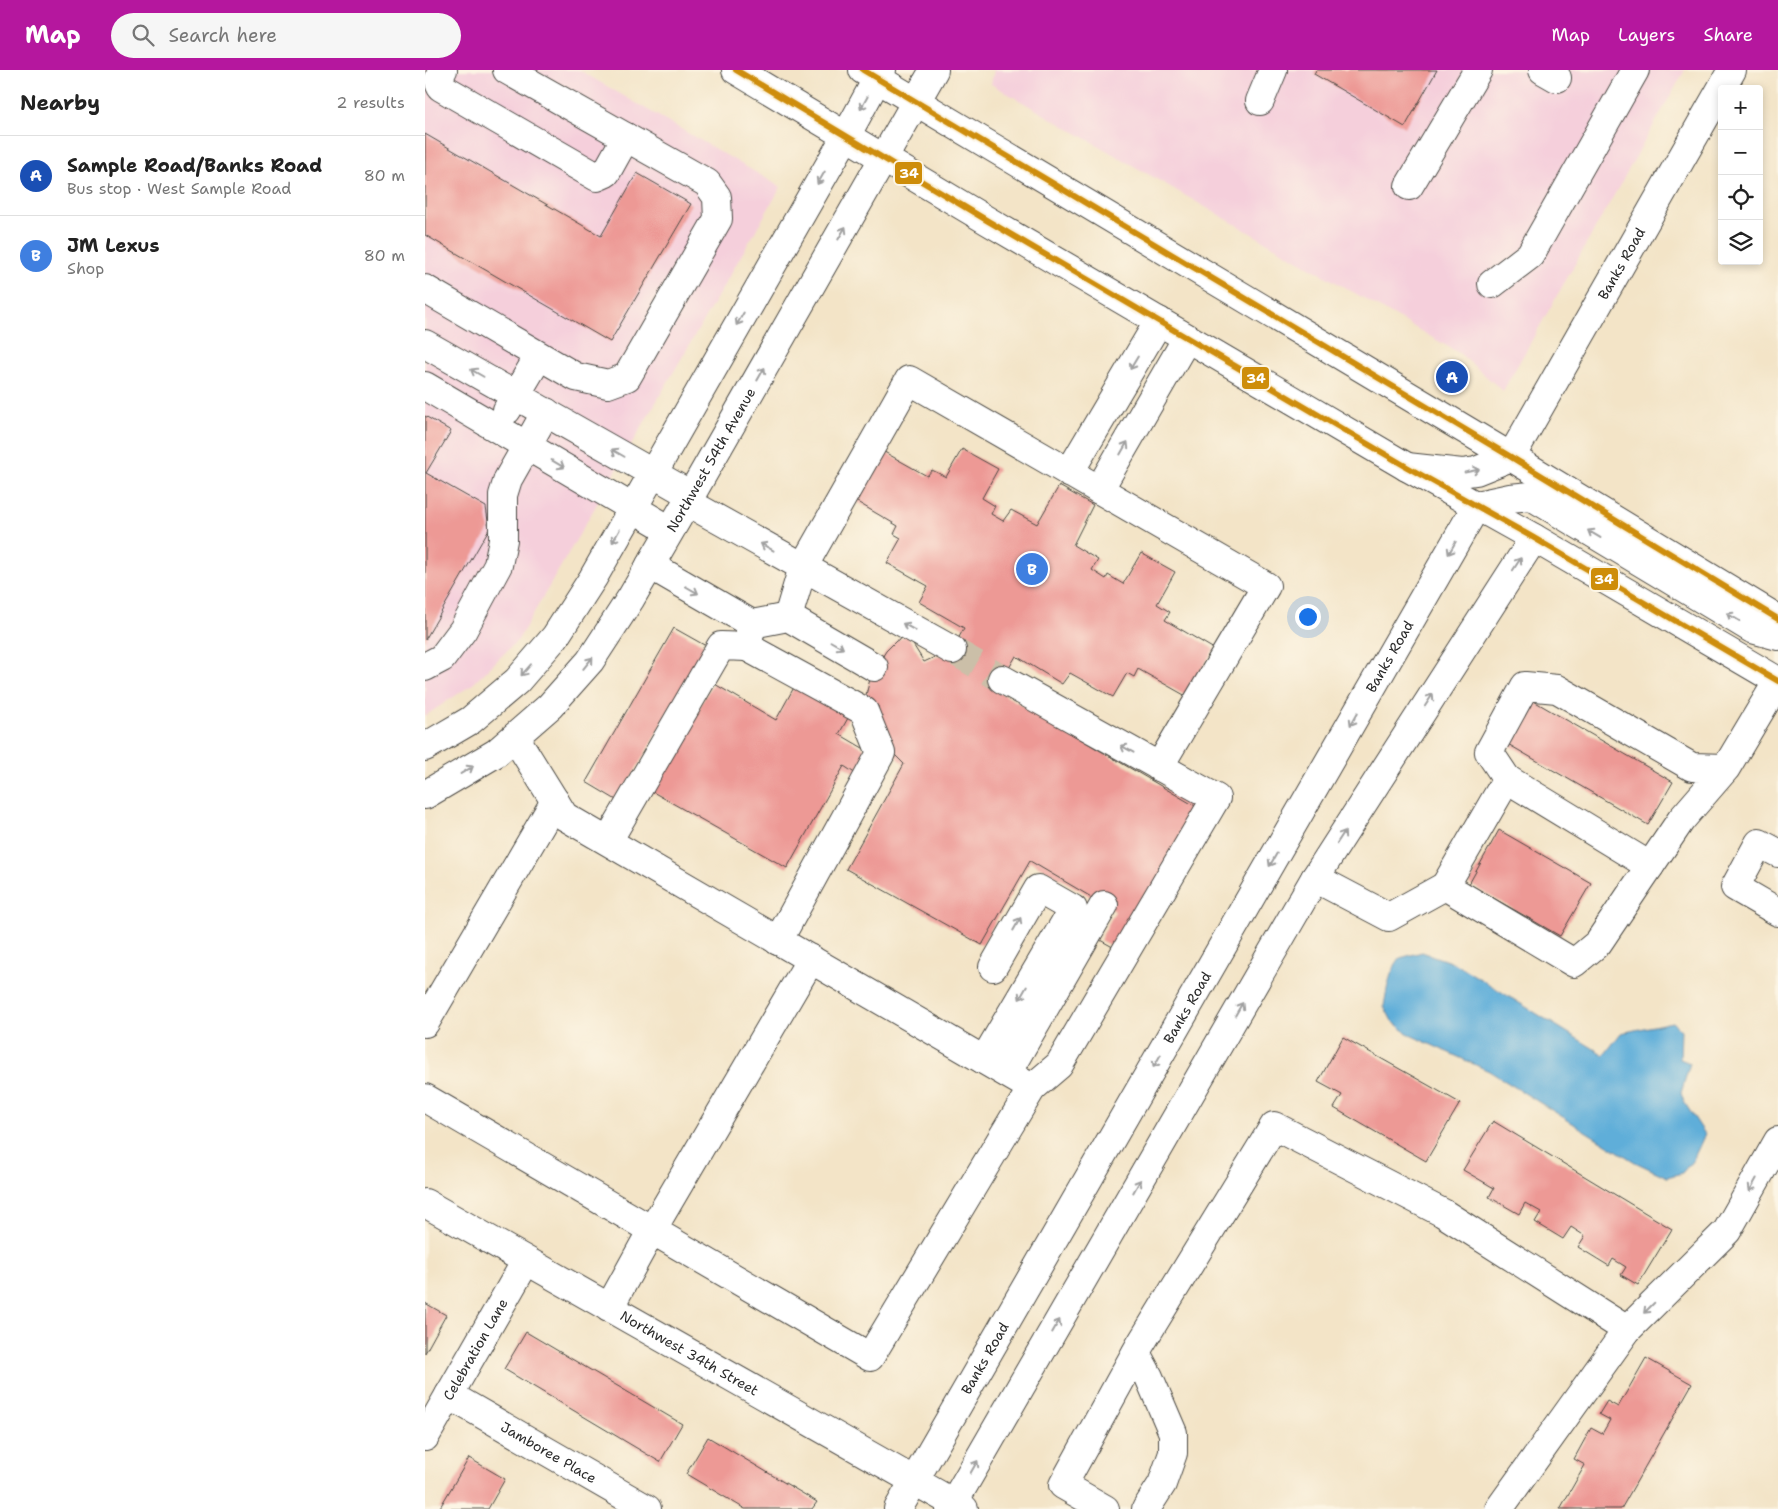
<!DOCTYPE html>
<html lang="en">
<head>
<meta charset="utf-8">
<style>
	:root { --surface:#fff; --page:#f6f6f6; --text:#222; --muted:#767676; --line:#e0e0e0; --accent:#b5179e }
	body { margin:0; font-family:"Shantell Sans",sans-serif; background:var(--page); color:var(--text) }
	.controls { position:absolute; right:15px; top:15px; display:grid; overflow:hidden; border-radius:5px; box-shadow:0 2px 8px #0003 }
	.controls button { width:45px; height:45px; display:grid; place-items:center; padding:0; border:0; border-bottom:1px solid var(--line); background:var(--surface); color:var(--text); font:25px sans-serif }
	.you { position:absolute; left:882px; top:546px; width:18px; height:18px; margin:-12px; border:4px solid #fff; border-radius:50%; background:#1a73e8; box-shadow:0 0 0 8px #1a73e833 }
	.badge { display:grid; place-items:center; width:32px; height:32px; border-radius:50%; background:var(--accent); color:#fff; font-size:16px; font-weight:700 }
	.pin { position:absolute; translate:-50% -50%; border:2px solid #fff; box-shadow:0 1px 5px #0006 }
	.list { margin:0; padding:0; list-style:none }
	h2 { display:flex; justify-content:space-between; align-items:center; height:65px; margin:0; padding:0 20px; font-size:21px }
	h2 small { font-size:16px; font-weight:400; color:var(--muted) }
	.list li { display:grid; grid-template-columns:32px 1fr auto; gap:15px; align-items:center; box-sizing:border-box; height:80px; padding:0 20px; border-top:1px solid var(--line) }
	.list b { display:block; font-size:19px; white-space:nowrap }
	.list p { margin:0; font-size:16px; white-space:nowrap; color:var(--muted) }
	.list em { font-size:16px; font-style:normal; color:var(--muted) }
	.icon { flex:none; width:28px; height:28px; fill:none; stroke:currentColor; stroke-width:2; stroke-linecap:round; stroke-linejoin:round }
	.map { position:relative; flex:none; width:1353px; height:1439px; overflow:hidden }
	header { display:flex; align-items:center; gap:30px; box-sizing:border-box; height:70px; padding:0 25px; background:var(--accent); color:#fff }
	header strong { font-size:24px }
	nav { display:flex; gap:28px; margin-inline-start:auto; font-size:18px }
	.search { width:350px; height:45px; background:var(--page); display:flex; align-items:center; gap:12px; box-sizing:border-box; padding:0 18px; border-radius:28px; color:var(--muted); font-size:19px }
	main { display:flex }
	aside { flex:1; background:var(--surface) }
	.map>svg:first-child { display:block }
	.built { fill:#f5cfdb }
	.water { fill:#5faed9; stroke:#456c82 }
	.building { fill:#ed9995 }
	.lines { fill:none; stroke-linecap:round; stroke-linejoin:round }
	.minor-tunnel { stroke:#cbbfa8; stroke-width:28; stroke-dasharray:28 14; stroke-linecap:butt }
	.minor-casing { stroke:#494742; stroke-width:30 }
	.major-casing { stroke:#494742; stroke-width:30 }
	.minor { stroke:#fff; stroke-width:28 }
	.major { stroke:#fff; stroke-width:28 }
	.bus-1-casing { stroke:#fcf5e5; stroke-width:10 }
	.bus-1 { stroke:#ce8d09; stroke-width:6 }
	.oneway { stroke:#a0a0a0 }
	.labels { text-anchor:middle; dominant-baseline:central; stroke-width:4.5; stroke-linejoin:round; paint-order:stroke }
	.street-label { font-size:14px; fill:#2b2b2b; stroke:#fcf5e5 }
	.line-badge { stroke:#fcf5e5; stroke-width:2 }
	.badge-label { font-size:14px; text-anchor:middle; font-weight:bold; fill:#fff }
</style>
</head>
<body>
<header>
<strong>Map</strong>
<div class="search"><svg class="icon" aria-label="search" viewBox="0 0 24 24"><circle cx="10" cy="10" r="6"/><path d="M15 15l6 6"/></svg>Search here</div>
<nav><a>Map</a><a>Layers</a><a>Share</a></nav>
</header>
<main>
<aside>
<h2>Nearby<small>2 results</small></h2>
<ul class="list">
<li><span class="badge" style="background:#1a4fb4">A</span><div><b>Sample Road/Banks Road</b><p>Bus stop · West Sample Road</p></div><em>80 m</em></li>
<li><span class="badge" style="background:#3f7fe0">B</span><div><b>JM Lexus</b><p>Shop</p></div><em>80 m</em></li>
</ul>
</aside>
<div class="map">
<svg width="1353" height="1439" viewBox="0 0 1353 1439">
	<rect width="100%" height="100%" fill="#fcf5e5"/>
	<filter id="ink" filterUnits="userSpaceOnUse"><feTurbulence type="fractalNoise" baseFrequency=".02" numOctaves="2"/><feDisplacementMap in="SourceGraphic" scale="10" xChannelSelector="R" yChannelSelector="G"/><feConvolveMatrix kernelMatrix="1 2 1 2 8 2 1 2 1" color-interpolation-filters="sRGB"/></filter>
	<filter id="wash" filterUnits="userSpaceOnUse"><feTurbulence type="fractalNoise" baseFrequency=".0096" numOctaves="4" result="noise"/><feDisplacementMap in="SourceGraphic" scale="20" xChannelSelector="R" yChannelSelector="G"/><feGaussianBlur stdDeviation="1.12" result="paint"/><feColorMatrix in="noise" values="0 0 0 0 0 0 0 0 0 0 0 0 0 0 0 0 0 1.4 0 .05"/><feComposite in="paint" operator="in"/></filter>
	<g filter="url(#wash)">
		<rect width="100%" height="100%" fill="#f3e4c7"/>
		<path class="built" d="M0,0H154L356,117L93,570L48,614L0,646Z
			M569,0H1260L1078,321L1034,283L566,14Z"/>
		<path class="water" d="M997,882L1031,894L1179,985L1196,963L1247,952L1256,960L1255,989L1265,993L1256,1023L1259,1032L1280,1064L1268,1090L1257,1103L1242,1107L1210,1092L1064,1001L985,965L967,951L959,936C962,919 964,902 975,888Z"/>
		<g id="blocks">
			<path class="building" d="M891,0H1012L980,57L889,4Z
				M0,64L176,166L212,103L266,134L185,272L0,165Z
				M0,346L26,361L1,403L61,437L64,459L0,570Z
				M454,379L502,406L507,400L521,407L537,379L573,399L557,428L570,436L566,444L578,451L586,440L612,454L634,416L668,435L648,475L673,490L667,500L681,509L683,505L698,514L716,483L750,502L732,534L745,542L740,550L789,579L761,626L713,599L709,607L702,603L688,627L645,603L637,614L591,586L571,620L777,740L695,881L675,870L690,841L605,791L557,875L421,799L479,694L467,682L455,652L453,636L438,637L446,605L461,581L471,571L482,565L499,592L512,586L525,584L539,558L494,532L503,516L462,493L476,468L469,464L473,456L427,429Z
				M249,558L281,576L193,731L161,712Z
				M378,601L432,632L414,664L443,681L431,704L419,696L362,798L226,721L288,613L351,650Z
				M1107,630L1248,712L1223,755L1081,673Z
				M1074,760L1166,813L1135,866L1044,814Z
				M918,967L1035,1033L1001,1091L909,1038L917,1025L893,1012Z
				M1068,1051L1247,1159L1213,1215L1196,1205L1201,1197L1188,1189L1184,1196L1153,1177L1160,1166L1146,1157L1138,1169L1110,1152L1116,1142L1100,1133L1094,1144L1064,1127L1069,1118L1038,1100Z
				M0,1233L21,1245L0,1283Z
				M101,1262L257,1354L235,1392L79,1299Z
				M1221,1288L1267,1314L1196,1439H1135L1160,1395L1149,1389L1166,1358L1177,1364L1185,1350L1174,1344L1182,1331L1193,1337Z
				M283,1367L392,1432L387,1439H320L261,1404Z
				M44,1388L80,1409L63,1439H14Z"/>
		</g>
	</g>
	<g filter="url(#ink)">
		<use href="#blocks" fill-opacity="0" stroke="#494742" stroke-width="1"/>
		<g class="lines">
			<path class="minor-tunnel" d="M527,580L577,609"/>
			<g class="minor-casing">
				<g id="minor">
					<path d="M18,0C14,6 12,10 16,17L172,107L181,103L201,67"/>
					<path d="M1118,0L1132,8"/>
					<path d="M835,31L848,0"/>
					<path d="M984,116L1053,0"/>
					<path d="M1067,214L1105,185L1210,0"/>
					<path d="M0,219L151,307L183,314L202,307L293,149L292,127L282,113L82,0"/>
					<path d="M0,274L266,425"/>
					<path d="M0,316L245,460"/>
					<path d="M82,340L114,286"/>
					<path id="s1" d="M982,397L1037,403L1051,401L1086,387L1307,0"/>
					<path d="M644,403L734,251"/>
					<path d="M674,420L762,268"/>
					<path d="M262,432L527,580"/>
					<path d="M225,495L327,554L363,547L449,597"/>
					<path d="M363,547L378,497L484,310L841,516L734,697"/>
					<path d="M327,554L322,577L439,641L456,683L353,871"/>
					<path d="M0,597L17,588L38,560L73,495L78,470V425L83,409L121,342"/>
					<path d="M577,609L791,728L634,995L607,1018"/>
					<path d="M0,677L46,650L92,611L130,567L168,508L421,66L457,0"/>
					<path d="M1301,698L1267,697L1132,619L1100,616L1064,682L1082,709L1020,816L1149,893L1173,873L1256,750L1301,698L1353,611"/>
					<path d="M1082,709L1225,796"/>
					<path id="s2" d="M0,725L71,683L125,636L165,591L206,528L262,432L509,0"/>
					<path d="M183,771L296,576L322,577"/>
					<path d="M1353,783L1334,773L1310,817L1353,842"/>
					<path d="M890,808L964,847L1020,816"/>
					<path d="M0,953L130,731"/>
					<path d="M559,990L648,839L613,819L568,897"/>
					<path d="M582,1003L679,835"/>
					<path d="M0,1028L445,1287L607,1018L139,746L90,667"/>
					<path id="s3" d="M0,1133L539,1439"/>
					<path d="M184,1238L227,1160L386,889"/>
					<path d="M711,1283L724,1307L748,1363V1383L737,1414L721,1439"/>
					<path id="s4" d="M24,1325L222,1439"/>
					<path id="s5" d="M0,1367L101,1191"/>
					<path id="s6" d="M473,1439L1052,435L1085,428L1106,426L1327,559L1353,566"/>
					<path d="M525,1439L890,808L1109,468"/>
					<path d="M680,1439L638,1415L715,1275L849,1056L1018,1143L1202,1260"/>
					<path d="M1074,1439L1202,1260L1302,1161L1353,1071"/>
				</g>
			</g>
			<g class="major-casing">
				<path id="major" d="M311,0L563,151L982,397L1109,468L1353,611
					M438,0L1086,387L1353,549"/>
			</g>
			<use href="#minor" class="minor"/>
			<use href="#major" class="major"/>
			<g class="bus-1-casing">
				<path id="bus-1" d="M311,0L563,151L982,397L1109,468L1353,611
					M438,0L1086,387L1353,549"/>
			</g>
			<use href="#bus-1" class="bus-1"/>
		</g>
		<defs><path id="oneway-shaft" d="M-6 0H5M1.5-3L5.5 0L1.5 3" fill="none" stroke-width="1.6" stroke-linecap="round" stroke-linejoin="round" transform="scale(1.25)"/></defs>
		<g class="oneway">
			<use href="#oneway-shaft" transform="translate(439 33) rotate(119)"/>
			<use href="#oneway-shaft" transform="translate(396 108) rotate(120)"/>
			<use href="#oneway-shaft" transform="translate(417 163) rotate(-60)"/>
			<use href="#oneway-shaft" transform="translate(315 249) rotate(120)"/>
			<use href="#oneway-shaft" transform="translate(709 293) rotate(121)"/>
			<use href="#oneway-shaft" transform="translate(52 303) rotate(-150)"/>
			<use href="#oneway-shaft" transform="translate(336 304) rotate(-60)"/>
			<use href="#oneway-shaft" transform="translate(699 378) rotate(-60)"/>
			<use href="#oneway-shaft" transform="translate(193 383) rotate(-150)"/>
			<use href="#oneway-shaft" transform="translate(133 394) rotate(31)"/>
			<use href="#oneway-shaft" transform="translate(1047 401) rotate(-12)"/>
			<use href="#oneway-shaft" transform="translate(1169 464) rotate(-149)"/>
			<use href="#oneway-shaft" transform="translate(191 466) rotate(119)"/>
			<use href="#oneway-shaft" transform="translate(342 477) rotate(-151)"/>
			<use href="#oneway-shaft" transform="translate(1027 478) rotate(120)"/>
			<use href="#oneway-shaft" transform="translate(1092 494) rotate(-57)"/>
			<use href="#oneway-shaft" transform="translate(267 520) rotate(30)"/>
			<use href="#oneway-shaft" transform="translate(1308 547) rotate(-149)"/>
			<use href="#oneway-shaft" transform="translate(484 557) rotate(-151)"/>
			<use href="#oneway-shaft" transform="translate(412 575) rotate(30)"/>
			<use href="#oneway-shaft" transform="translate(163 593) rotate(-51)"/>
			<use href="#oneway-shaft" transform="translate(101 600) rotate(131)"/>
			<use href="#oneway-shaft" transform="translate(1004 630) rotate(-57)"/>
			<use href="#oneway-shaft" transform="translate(929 649) rotate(120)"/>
			<use href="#oneway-shaft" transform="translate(702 679) rotate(-151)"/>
			<use href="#oneway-shaft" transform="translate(42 700) rotate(-31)"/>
			<use href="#oneway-shaft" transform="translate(916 767) rotate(-57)"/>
			<use href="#oneway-shaft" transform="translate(848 790) rotate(120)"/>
			<use href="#oneway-shaft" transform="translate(592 854) rotate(-60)"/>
			<use href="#oneway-shaft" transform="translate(598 923) rotate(120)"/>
			<use href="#oneway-shaft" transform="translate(814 939) rotate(-60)"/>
			<use href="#oneway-shaft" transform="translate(732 991) rotate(120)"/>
			<use href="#oneway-shaft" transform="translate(1328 1115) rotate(119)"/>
			<use href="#oneway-shaft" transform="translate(712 1116) rotate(-60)"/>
			<use href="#oneway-shaft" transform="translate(1224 1238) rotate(135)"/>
			<use href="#oneway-shaft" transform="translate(631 1256) rotate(-60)"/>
			<use href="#oneway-shaft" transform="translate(549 1397) rotate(-60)"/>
		</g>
	</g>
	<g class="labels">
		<g class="street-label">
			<text stroke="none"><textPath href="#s1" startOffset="330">Banks Road</textPath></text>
			<text stroke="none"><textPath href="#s2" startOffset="449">Northwest 54th Avenue</textPath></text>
			<text stroke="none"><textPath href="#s6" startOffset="984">Banks Road</textPath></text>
			<text stroke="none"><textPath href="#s6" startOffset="579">Banks Road</textPath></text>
			<text stroke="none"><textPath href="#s5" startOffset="101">Celebration Lane</textPath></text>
			<text stroke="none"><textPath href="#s3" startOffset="304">Northwest 34th Street</textPath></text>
			<text stroke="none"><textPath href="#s6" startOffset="174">Banks Road</textPath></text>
			<text stroke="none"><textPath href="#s4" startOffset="115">Jamboree Place</textPath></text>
		</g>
	</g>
	<g class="line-badge">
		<rect x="469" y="91" width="29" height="24" rx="5" fill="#ce8d09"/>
		<rect x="816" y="296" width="29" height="24" rx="5" fill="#ce8d09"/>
		<rect x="1165" y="497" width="29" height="24" rx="5" fill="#ce8d09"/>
	</g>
	<g class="badge-label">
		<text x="484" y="108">34</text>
		<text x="831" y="313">34</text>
		<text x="1179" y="514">34</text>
	</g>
</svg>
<div class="controls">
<button>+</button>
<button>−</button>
<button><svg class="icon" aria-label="locate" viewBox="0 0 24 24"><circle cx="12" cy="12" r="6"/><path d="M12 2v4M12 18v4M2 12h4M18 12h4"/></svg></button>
<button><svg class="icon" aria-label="layers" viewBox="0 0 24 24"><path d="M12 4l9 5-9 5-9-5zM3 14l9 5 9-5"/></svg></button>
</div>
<div class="you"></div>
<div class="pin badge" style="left:1027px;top:307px;background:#1a4fb4">A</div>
<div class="pin badge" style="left:607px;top:499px;background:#3f7fe0">B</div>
</div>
</main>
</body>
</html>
